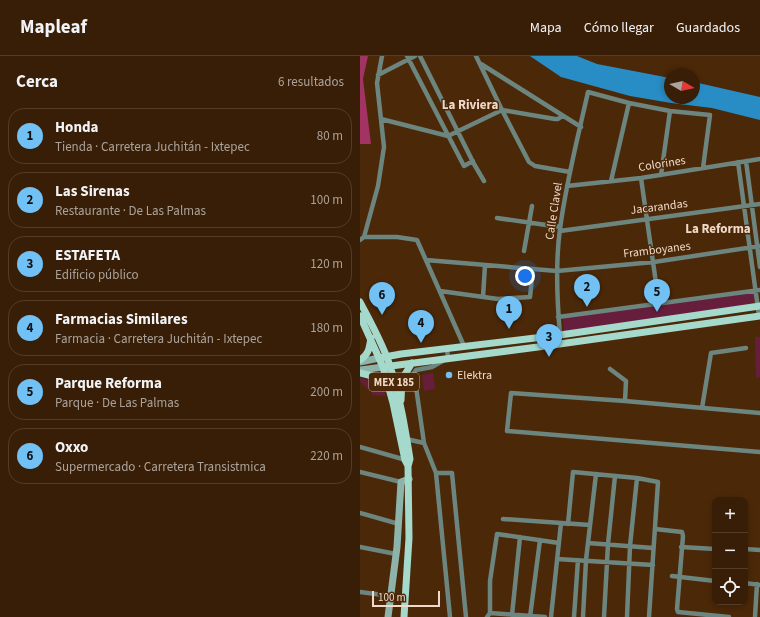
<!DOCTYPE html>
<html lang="es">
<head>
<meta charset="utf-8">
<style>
	:root { --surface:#381e06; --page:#3f2710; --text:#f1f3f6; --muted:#aba29b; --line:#523c28; --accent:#71c1f5 }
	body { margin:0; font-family:"Source Sans 3",sans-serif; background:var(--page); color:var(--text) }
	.controls { position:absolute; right:12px; bottom:12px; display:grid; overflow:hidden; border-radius:8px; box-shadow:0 2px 6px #0003 }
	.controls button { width:36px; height:36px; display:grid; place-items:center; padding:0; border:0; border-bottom:1px solid var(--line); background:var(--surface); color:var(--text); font:20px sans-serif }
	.compass { position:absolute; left:304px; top:12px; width:36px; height:36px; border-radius:50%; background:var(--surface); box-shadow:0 2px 6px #0003; rotate:99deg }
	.scale { position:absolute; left:12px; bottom:10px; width:68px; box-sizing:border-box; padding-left:4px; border:2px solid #f0d9c9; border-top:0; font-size:11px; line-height:14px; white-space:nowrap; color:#f0d9c9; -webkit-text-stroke:3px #4b2808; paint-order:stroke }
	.you { position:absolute; left:165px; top:220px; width:14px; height:14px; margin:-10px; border:3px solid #fff; border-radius:50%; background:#1a73e8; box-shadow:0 0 0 6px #1a73e833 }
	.badge { display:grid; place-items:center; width:26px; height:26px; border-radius:50%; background:var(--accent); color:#111; font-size:13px; font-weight:700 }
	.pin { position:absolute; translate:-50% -33px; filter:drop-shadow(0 1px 2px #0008) }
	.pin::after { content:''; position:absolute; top:21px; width:14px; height:12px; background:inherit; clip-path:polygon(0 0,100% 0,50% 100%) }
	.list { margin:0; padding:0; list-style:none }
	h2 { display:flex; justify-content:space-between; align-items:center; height:52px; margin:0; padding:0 16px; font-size:17px }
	h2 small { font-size:13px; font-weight:400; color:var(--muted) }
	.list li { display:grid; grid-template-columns:26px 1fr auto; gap:12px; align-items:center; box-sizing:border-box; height:56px; margin:0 8px 8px; padding:0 8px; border:1px solid var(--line); border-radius:16px }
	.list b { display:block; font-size:15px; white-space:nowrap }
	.list p { margin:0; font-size:13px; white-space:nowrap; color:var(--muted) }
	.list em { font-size:13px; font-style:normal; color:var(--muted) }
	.icon { flex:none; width:22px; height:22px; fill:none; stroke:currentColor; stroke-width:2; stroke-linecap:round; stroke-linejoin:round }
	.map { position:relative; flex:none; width:400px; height:561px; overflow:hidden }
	header { display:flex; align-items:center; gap:24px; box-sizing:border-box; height:56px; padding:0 20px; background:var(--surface); border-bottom:1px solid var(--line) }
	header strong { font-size:19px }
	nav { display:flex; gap:22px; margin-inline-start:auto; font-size:14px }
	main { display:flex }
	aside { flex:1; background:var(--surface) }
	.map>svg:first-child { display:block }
	.green { fill:#671e3d }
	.forest { fill:#a33362 }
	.water { fill:#298dc5 }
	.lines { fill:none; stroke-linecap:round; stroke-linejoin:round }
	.street { stroke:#6c857f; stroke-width:4.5 }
	.secondary { stroke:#8cb4ab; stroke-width:7 }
	.primary { stroke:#a4d9cc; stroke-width:7 }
	.poi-dot { fill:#71c1f5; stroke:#4b2808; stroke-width:1.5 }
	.labels { text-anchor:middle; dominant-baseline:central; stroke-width:3; stroke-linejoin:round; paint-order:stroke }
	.shield { fill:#4b2808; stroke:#bea48f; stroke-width:1 }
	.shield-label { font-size:11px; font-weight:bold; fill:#f0d9c9 }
	.street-label { font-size:12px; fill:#f0d9c9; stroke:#4b2808 }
	.poi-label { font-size:12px; fill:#f0d9c9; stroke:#4b2808; text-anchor:start }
	.neighbourhood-label { font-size:13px; font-weight:bold; fill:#f0d9c9; stroke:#4b2808 }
</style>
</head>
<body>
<header>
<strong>Mapleaf</strong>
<nav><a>Mapa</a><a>Cómo llegar</a><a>Guardados</a></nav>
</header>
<main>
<aside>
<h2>Cerca<small>6 resultados</small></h2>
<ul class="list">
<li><span class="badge">1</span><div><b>Honda</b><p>Tienda · Carretera Juchitán - Ixtepec</p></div><em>80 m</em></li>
<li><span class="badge">2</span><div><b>Las Sirenas</b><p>Restaurante · De Las Palmas</p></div><em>100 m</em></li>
<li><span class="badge">3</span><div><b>ESTAFETA</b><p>Edificio público</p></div><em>120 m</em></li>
<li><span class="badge">4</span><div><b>Farmacias Similares</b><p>Farmacia · Carretera Juchitán - Ixtepec</p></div><em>180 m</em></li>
<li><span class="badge">5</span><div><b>Parque Reforma</b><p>Parque · De Las Palmas</p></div><em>200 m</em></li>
<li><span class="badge">6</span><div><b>Oxxo</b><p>Supermercado · Carretera Transistmica</p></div><em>220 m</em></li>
</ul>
</aside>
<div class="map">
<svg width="400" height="561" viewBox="0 0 400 561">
	<rect width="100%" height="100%" fill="#4b2808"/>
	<path class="green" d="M394,237V248L204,276L203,262Z
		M395,281H400V321L396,322Z
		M73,317L75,333L64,335L62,319Z
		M0,322L21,328L26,340L12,339V337L0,325Z"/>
	<path class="forest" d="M0,0H8L3,23L11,88H0Z"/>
	<path class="water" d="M170,0H217L237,8L310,22V42H334V26L400,41V64L352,52L311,47L270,40L201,21Z"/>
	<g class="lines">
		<path class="street" d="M47,0L104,110L113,105
			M60,0L114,108L124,125
			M116,0L142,54L169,106L175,110L210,116
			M121,8L221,71
			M18,19L55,0
			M21,63L88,80L142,54L195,63H198L202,60
			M386,105L400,211
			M378,106L399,260
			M301,119L310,55
			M281,122L299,248
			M251,125L269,47
			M207,130L281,122L400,103
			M137,162L200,171
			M200,175L400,148
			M4,181H37L57,184L104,290
			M0,184L4,181L18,130L24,91L17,27L22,0
			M164,195L172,150
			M66,204L197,215L294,206L400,190
			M80,235L138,243L170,241L173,213
			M123,241L125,209
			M198,261L400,234
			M200,279C197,244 195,208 200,173C206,126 218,81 228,36L269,47L310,55L350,59L343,112
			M250,313L266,325L265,345
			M342,352L351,297L386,292
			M400,357L265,345L151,337L147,375L400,396
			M46,383L64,387L76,417L90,561
			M64,387L54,317L56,314L72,311L88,302L87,293
			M0,391L46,404
			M0,416L41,426
			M76,417H92L106,561
			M0,457L39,468
			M143,463L230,469
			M208,468L213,416L277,422L298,426L289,561
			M295,473L322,476L323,480L317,553L318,556L369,561
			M228,487L293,492
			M0,491L36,498
			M321,491L355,493
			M385,493L400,494
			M197,503L293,509
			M312,520L355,525
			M385,527L400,529
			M0,536L31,540
			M130,557L185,561
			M152,559L160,481
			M127,561L130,557V525L137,478L199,487
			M170,561L180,484
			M191,561L201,467
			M214,561L218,504
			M223,561L226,504L236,418
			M244,561L248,488L255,420
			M267,561L270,490L277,422
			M395,561L397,528"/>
		<path class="secondary" d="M0,306L19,302
			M0,314L23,311
			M28,561L37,491L41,426L49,423"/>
		<path class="primary" d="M0,246C11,267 23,288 30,310C40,341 45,372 50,403L48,410L49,482L44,561
			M0,260L23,311L33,347L45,404L48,410
			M19,302L41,298L200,279L400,250
			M0,304C9,298 9,293 11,282
			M23,311L178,291L400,260
			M0,317L20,322L28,330
			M41,344L42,323L52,307"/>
	</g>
	<circle class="poi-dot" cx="89" cy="319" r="4"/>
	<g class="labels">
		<rect class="shield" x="9" y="317" width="50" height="18" rx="3"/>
		<g class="shield-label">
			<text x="34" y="326">MEX 185</text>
		</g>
		<g class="street-label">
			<text transform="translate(302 108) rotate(-9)">Colorines</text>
			<text transform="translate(299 151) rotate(-7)">Jacarandas</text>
			<text transform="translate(194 155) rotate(-81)">Calle Clavel</text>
			<text transform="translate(297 194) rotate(-7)">Framboyanes</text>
		</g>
		<g class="poi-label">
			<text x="97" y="319">Elektra</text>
		</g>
		<g class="neighbourhood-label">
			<text x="110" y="49">La Riviera</text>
			<text x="358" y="173">La Reforma</text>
		</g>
	</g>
</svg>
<div class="controls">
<button>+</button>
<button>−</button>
<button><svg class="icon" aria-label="locate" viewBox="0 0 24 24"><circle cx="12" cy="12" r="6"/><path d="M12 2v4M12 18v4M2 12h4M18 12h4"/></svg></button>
</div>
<svg class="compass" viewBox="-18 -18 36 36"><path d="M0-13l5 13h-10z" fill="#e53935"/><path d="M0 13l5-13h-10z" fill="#aba29b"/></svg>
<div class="scale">100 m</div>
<div class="you"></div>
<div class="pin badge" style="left:149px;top:273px">1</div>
<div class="pin badge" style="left:227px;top:251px">2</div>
<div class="pin badge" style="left:189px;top:301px">3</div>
<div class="pin badge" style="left:61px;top:287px">4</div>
<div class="pin badge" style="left:297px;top:256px">5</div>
<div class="pin badge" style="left:22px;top:259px">6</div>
</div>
</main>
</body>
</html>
